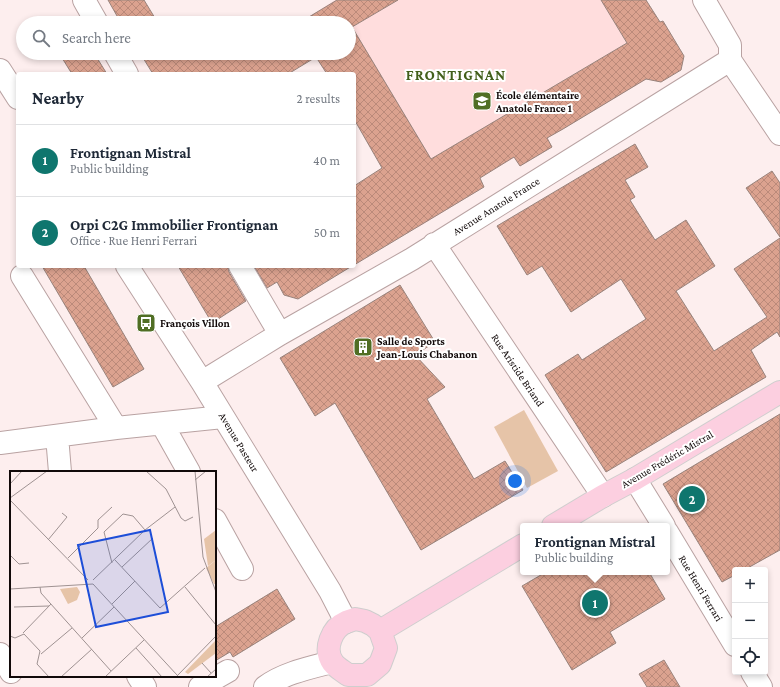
<!DOCTYPE html>
<html lang="en">
<head>
<meta charset="utf-8">
<style>
	:root { --surface:#fff; --page:#f6f6f7; --text:#1f2937; --muted:#747a83; --line:#e0e1e3; --accent:#0f766e }
	body { margin:0; font-family:"Crimson Pro",serif; background:var(--page); color:var(--text) }
	.controls { position:absolute; right:12px; bottom:12px; display:grid; overflow:hidden; border-radius:4px; box-shadow:0 2px 6px #0003 }
	.controls button { width:36px; height:36px; display:grid; place-items:center; padding:0; border:0; border-bottom:1px solid var(--line); background:var(--surface); color:var(--text); font:20px sans-serif }
	.you { position:absolute; left:515px; top:481px; width:14px; height:14px; margin:-10px; border:3px solid #fff; border-radius:50%; background:#1a73e8; box-shadow:0 0 0 6px #1a73e833 }
	.badge { display:grid; place-items:center; width:26px; height:26px; border-radius:50%; background:var(--accent); color:#fff; font-size:13px; font-weight:700 }
	.pin { position:absolute; translate:-50% -50%; border:2px solid #fff; box-shadow:0 1px 4px #0006 }
	.popup { position:absolute; left:520px; top:523px; width:150px; height:52px; box-sizing:border-box; display:grid; place-content:center; border-radius:4px; background:var(--surface); filter:drop-shadow(0 1px 3px #0005); font-size:13px; white-space:nowrap; color:var(--muted) }
	.popup b { font-size:15px; color:var(--text) }
	.popup::after { content:''; position:absolute; left:50%; top:100%; margin-left:-8px; border:8px solid transparent; border-top-color:var(--surface) }
	.list { margin:0; padding:0; list-style:none }
	h2 { display:flex; justify-content:space-between; align-items:center; height:52px; margin:0; padding:0 16px; font-size:17px }
	h2 small { font-size:13px; font-weight:400; color:var(--muted) }
	.list li { display:grid; grid-template-columns:26px 1fr auto; gap:12px; align-items:center; box-sizing:border-box; height:72px; padding:0 16px; border-top:1px solid var(--line) }
	.list b { display:block; font-size:15px; white-space:nowrap }
	.list p { margin:0; font-size:13px; white-space:nowrap; color:var(--muted) }
	.list em { font-size:13px; font-style:normal; color:var(--muted) }
	.icon { flex:none; width:22px; height:22px; fill:none; stroke:currentColor; stroke-width:2; stroke-linecap:round; stroke-linejoin:round }
	.map { position:relative; flex:none; width:780px; height:687px; overflow:hidden }
	.search { position:absolute; background:var(--surface); box-shadow:0 2px 6px #0003; left:16px; top:16px; width:340px; height:44px; display:flex; align-items:center; gap:10px; box-sizing:border-box; padding:0 14px; border-radius:22px; color:var(--muted); font-size:15px }
	.panel { position:absolute; background:var(--surface); box-shadow:0 2px 6px #0003; left:16px; top:72px; width:340px; height:196px; border-radius:4px }
	.map>svg:first-child { display:block }
	.built { fill:#fdd }
	.pitch { fill:#e6c4a8 }
	.building { fill:url(#building-cross-hatch); stroke:#98837c }
	.lines { fill:none; stroke-linecap:round; stroke-linejoin:round }
	.minor-casing { stroke:#b9a2a2; stroke-width:24 }
	.major-casing { stroke:#cfcece; stroke-width:24 }
	.minor { stroke:#fff; stroke-width:22 }
	.major { stroke:#fccfe0; stroke-width:22 }
	.labels { text-anchor:middle; dominant-baseline:central; stroke-width:4; stroke-linejoin:round; paint-order:stroke }
	.poi-label { font-size:11px; font-weight:bold; fill:#110909; stroke:#fff; text-anchor:start }
	.street-label { font-size:11px; fill:#110909; stroke:#fff }
	.district-label { font-size:15px; font-weight:bold; letter-spacing:1px; fill:#435f1b; stroke:#fff }
	.inset-road { fill:none; stroke:#9f9292; stroke-width:1 }
	.view { fill:#1d4ed8; fill-opacity:0.15; stroke:#1d4ed8; stroke-width:2 }
	.inset-edge { fill:none; stroke:#110909; stroke-width:2 }
</style>
</head>
<body>
<div class="map">
<svg width="780" height="687" viewBox="0 0 780 687">
	<defs>
		<pattern id="building-cross-hatch" width="8" height="8" patternUnits="userSpaceOnUse"><rect width="8" height="8" fill="#dba28f"/><path d="M0 0l8 8M0 8l8-8" fill="none" stroke="#bb8a7a"/></pattern>
	</defs>
	<rect width="100%" height="100%" fill="#fdeeee"/>
	<path class="built" d="M335,0H646L659,22L663,21L684,56L682,57L683,60L681,70L661,82L651,80L649,78L548,138L552,147L539,155L534,146L522,153L528,162L520,166L514,158L480,178L484,187L419,227L354,119V74H327L316,57L277,53H349V23H299Z"/>
	<path class="pitch" d="M524,410L558,471L527,488L494,427Z"/>
	<path class="building" d="M108,0H144L158,23H121Z
		M337,0H398L352,27L431,159L627,43L601,0H646L660,22L663,21L684,56L681,70L661,82L646,79L563,129L547,138L552,147L520,166L514,157L480,178L484,187L354,265V186L382,168L354,119V74H327L316,57L288,74H153L140,53H349V23H299Z
		M59,53H94L107,74H72Z
		M635,144L648,167L625,180L635,197L630,200L655,240L686,220L715,266L676,291L714,351L767,317L734,269L780,238V337L777,332L751,350L766,377L606,472L545,375L578,354L582,360L646,319L621,279L571,312L542,266L527,275L497,226Z
		M772,171L780,183V237L746,188Z
		M42,266H84L144,369L113,387Z
		M178,266H228L229,272L246,301L212,323Z
		M254,266H352L298,299L284,295L277,282L267,288Z
		M400,285L435,342L415,355L445,387L427,399L474,479L505,461L523,490L421,550L335,403L315,416L280,358Z
		M780,414V550L744,570H735V575L722,582L663,484Z
		M546,572H649L665,599L610,632L616,643L572,670L522,586Z
		M277,589L295,619L233,657L230,652L215,661V627Z
		M664,660L680,687H647L639,674Z"/>
	<g class="lines">
		<g class="minor-casing">
			<path id="minor" d="M84,0L97,23
				M115,53L127,74
				M730,60L780,134
				M0,70L18,98
				M434,244L603,496
				M127,266L202,382L330,591L346,622
				M240,266L280,334
				M22,276L116,428
				M202,382L280,334L412,259L730,60V45L704,0
				M162,424L189,472
				M57,436L60,472
				M0,443L116,428L223,417
				M635,479L664,526
				M215,520L242,569
				M667,532L735,645
				M0,654L11,672
				M752,672L761,687
				M138,676L145,687
				M200,687L228,671
				M265,687C284,673 309,668 332,662"/>
		</g>
		<g class="major-casing">
			<path id="major" d="M553,526L603,496L635,479L780,392
				M355,619L365,621L373,625L380,631L386,648L380,664L367,675H348C343,671 336,667 333,663C323,649 332,628 346,622C349,621 352,620 355,619Z
				M380,631L523,545"/>
		</g>
		<use href="#minor" class="minor"/>
		<use href="#major" class="major"/>
	</g>
	<defs>
		<g id="school-square" transform="scale(1)"><rect x="-9" y="-9" width="18" height="18" rx="4" fill="#506e24" stroke="#fff"/><path d="M0-5L7-2L0 1L-7-2ZM-4 1L0 2.5L4 1V4Q0 6-4 4Z" fill="#fff"/></g>
		<g id="bus-square" transform="scale(1)"><rect x="-9" y="-9" width="18" height="18" rx="4" fill="#506e24" stroke="#fff"/><path d="M-5-6H5V4H4V6H2V4H-2V6H-4V4H-5ZM-3.5-4V0h7V-4ZM-3.5 1.2v1.5H-2V1.2ZM2 1.2v1.5H3.5V1.2Z" fill="#fff"/></g>
		<g id="building-square" transform="scale(1)"><rect x="-9" y="-9" width="18" height="18" rx="4" fill="#506e24" stroke="#fff"/><path d="M-4-6H4V6H1V3H-1V6H-4ZM-2.5-4.3h1.7v1.8h-1.7ZM.8-4.3h1.7v1.8H.8ZM-2.5-1h1.7V.8h-1.7ZM.8-1h1.7V.8H.8Z" fill="#fff"/></g>
	</defs>
	<g fill-rule="evenodd">
		<use href="#school-square" x="482" y="101"/>
		<use href="#bus-square" x="146" y="323"/>
		<use href="#building-square" x="363" y="347"/>
	</g>
	<g class="labels">
		<g class="poi-label">
			<text x="496" y="95">École élémentaire<tspan x="496" dy="13">Anatole France 1</tspan></text>
			<text x="160" y="323">François Villon</text>
			<text x="377" y="341">Salle de Sports<tspan x="377" dy="13">Jean-Louis Chabanon</tspan></text>
		</g>
		<g class="street-label">
			<text transform="translate(496 206) rotate(-32)">Avenue Anatole France</text>
			<text transform="translate(518 370) rotate(56)">Rue Aristide Briand</text>
			<text transform="translate(239 442) rotate(59)">Avenue Pasteur</text>
			<text transform="translate(667 459) rotate(-30)">Avenue Frédéric Mistral</text>
			<text transform="translate(701 588) rotate(59)">Rue Henri Ferrari</text>
		</g>
		<g class="district-label">
			<text x="456" y="75">FRONTIGNAN</text>
		</g>
	</g>
	<g transform="translate(10 471)">
		<rect width="206" height="206" fill="#fdeeee"/>
		<path d="M206,89V113H204L196,97Z" fill="#e6c4a8"/>
		<path d="M67,116L70,121L67,129L58,133L50,118ZM206,169V182L178,203L175,201Z" fill="#e6c4a8"/>
		<path d="M206,59V89L198,95L194,68Z" fill="#e6c4a8"/>
		<path class="inset-road" d="M136,0L156,18L171,47L175,50L183,46M185,0L193,86L206,121M185,9L196,0M0,13L12,0M0,27L37,0M0,29L78,109M38,69L57,46L52,42M0,84L9,93L19,92M58,87L88,57V49L102,36M105,89L150,137L195,97M102,92L94,61L113,43L123,45L135,59M112,96L143,67M83,109L135,59L165,36M83,113L167,204M30,116L31,122L101,200M175,116L206,154M0,118L83,113M102,133L125,110M4,136L39,135M13,162L41,133M0,165L5,167L14,163L30,180L27,193L39,206M72,167L104,136M126,177L152,206M31,183L62,157M192,192L201,202M51,206L82,178M95,206L134,169M166,206L206,165M197,206L206,198"/>
		<path class="view" d="M140,59L158,141L86,156L68,74Z"/>
		<rect width="206" height="206" class="inset-edge"/>
	</g>
</svg>
<div class="controls">
<button>+</button>
<button>−</button>
<button><svg class="icon" aria-label="locate" viewBox="0 0 24 24"><circle cx="12" cy="12" r="6"/><path d="M12 2v4M12 18v4M2 12h4M18 12h4"/></svg></button>
</div>
<div class="you"></div>
<div class="pin badge" style="left:595px;top:603px">1</div>
<div class="popup"><b>Frontignan Mistral</b>Public building</div>
<div class="pin badge" style="left:692px;top:499px">2</div>
<div class="search"><svg class="icon" aria-label="search" viewBox="0 0 24 24"><circle cx="10" cy="10" r="6"/><path d="M15 15l6 6"/></svg>Search here</div>
<section class="panel">
<h2>Nearby<small>2 results</small></h2>
<ul class="list">
<li><span class="badge">1</span><div><b>Frontignan Mistral</b><p>Public building</p></div><em>40 m</em></li>
<li><span class="badge">2</span><div><b>Orpi C2G Immobilier Frontignan</b><p>Office · Rue Henri Ferrari</p></div><em>50 m</em></li>
</ul>
</section>
</div>
</body>
</html>
